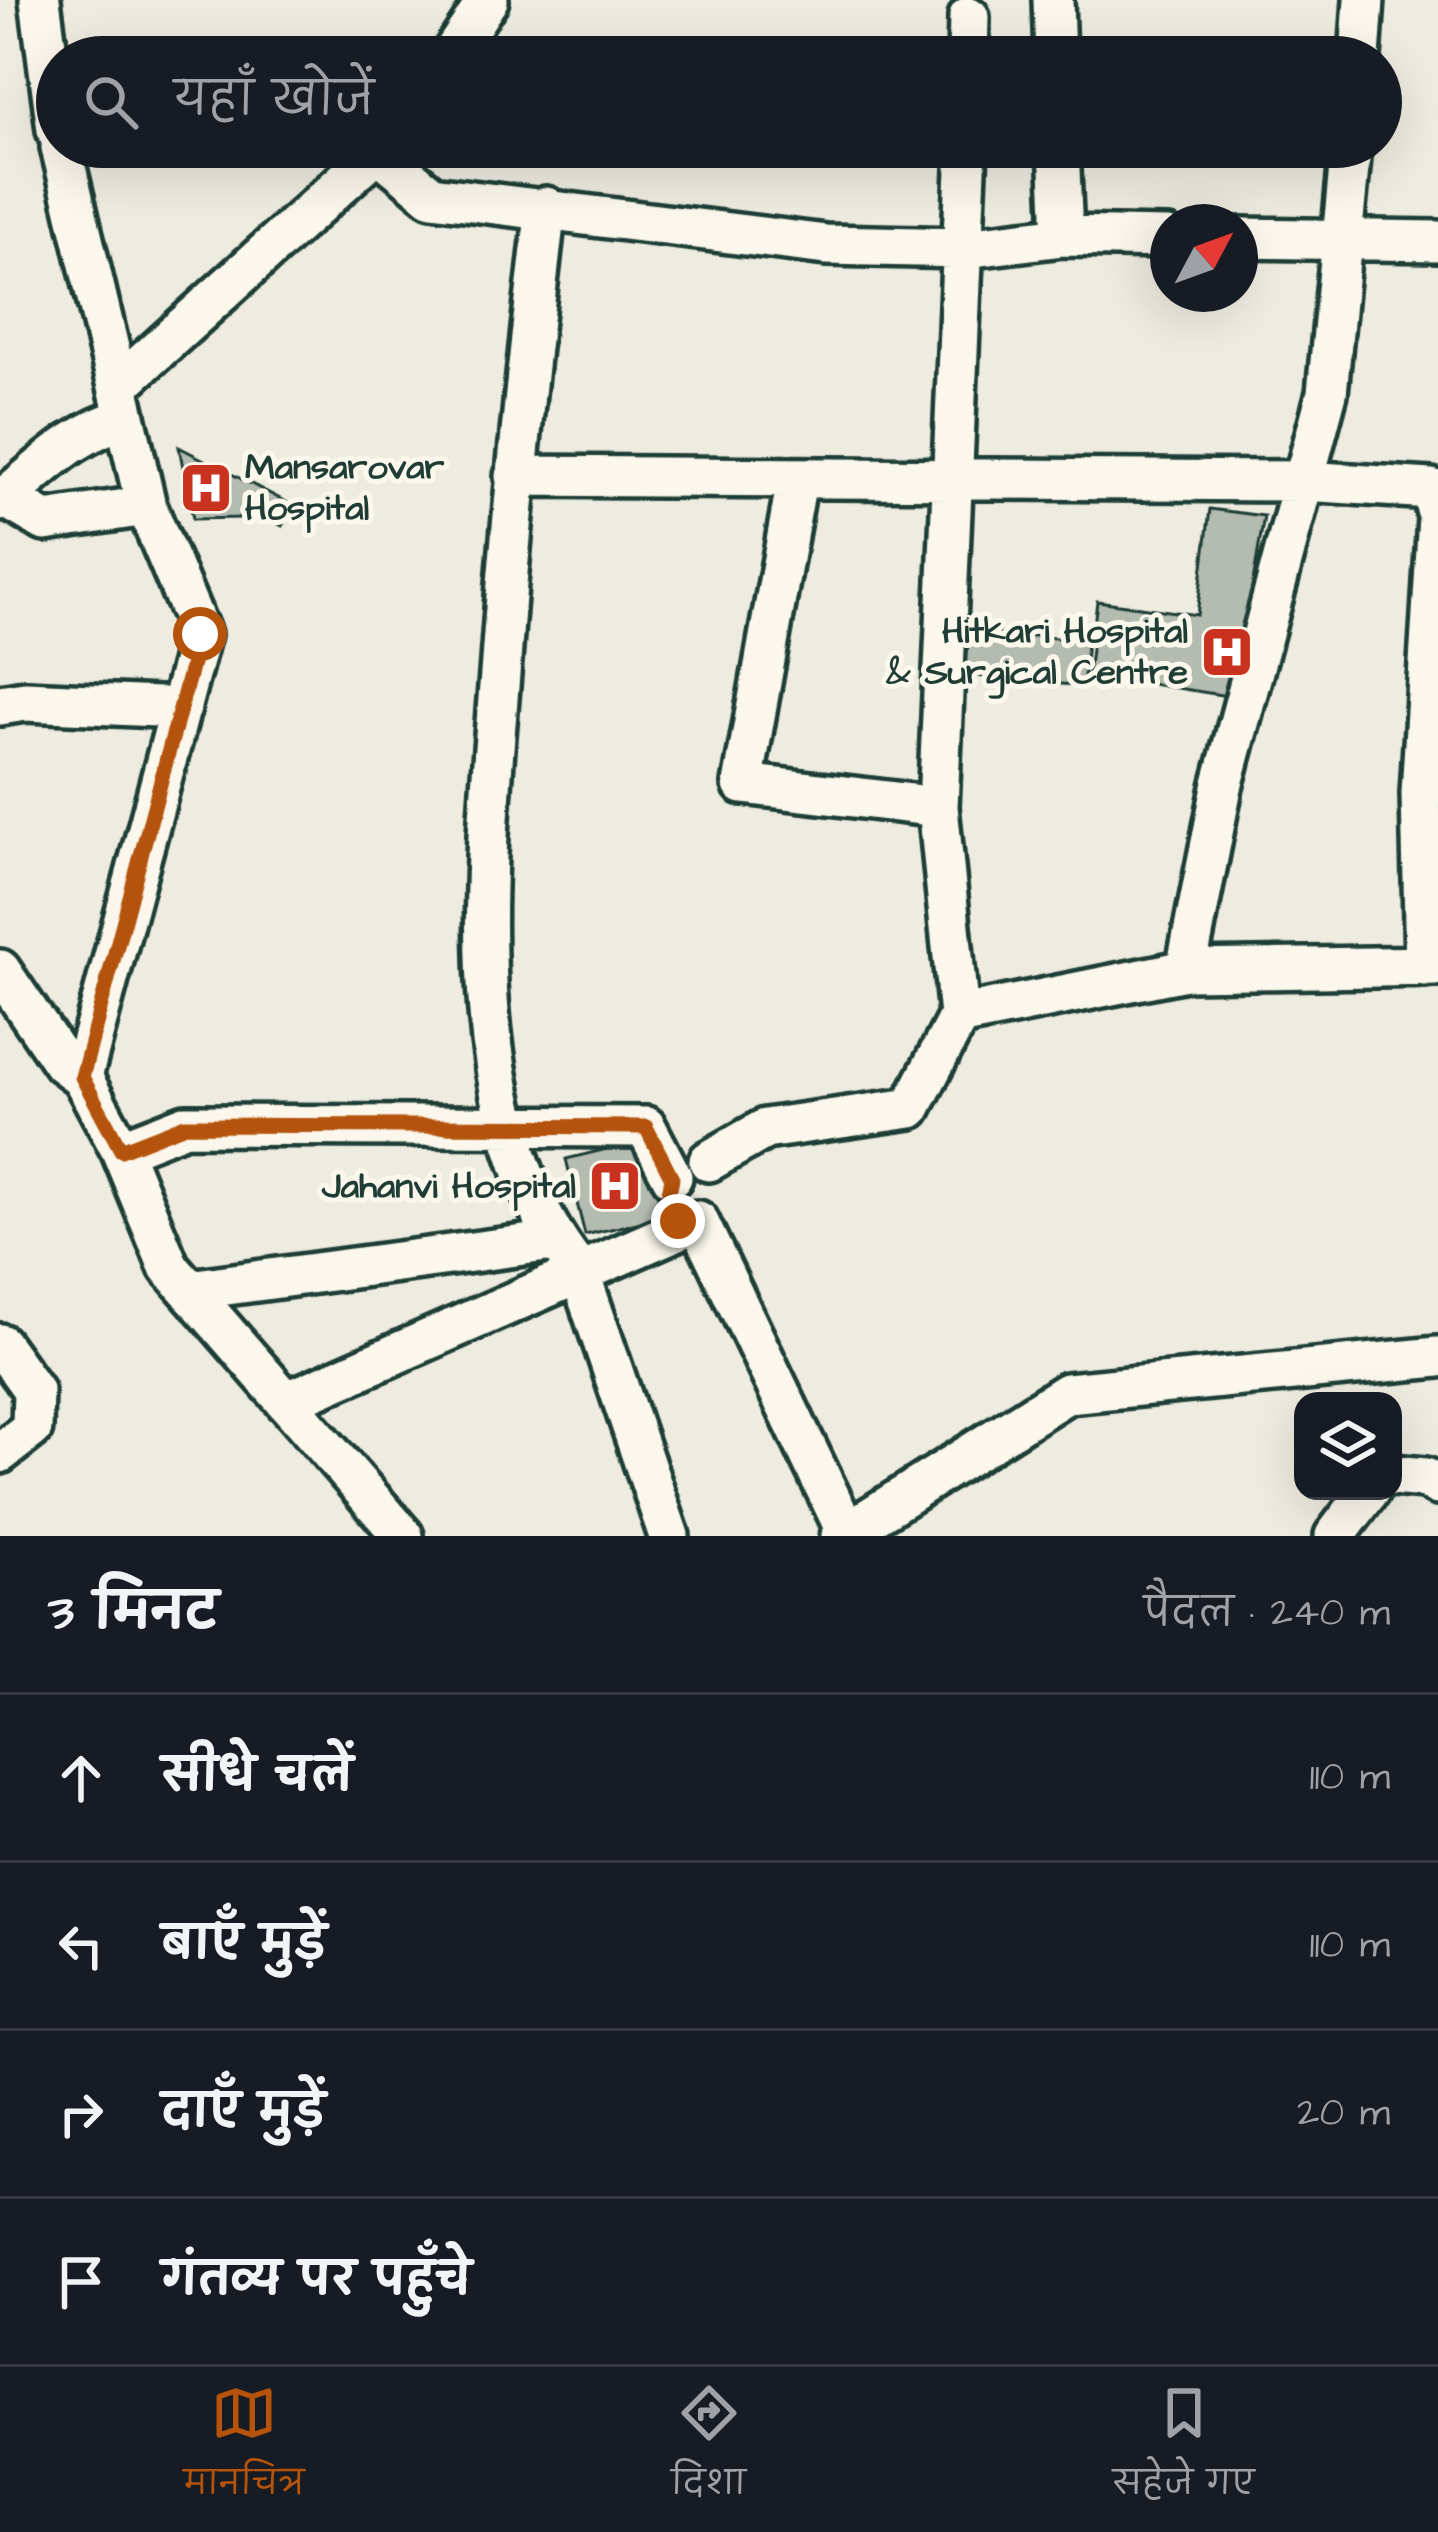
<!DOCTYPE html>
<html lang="hi">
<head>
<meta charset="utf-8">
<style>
	:root { --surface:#171b24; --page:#20242c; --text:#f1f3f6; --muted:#9ea1a6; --line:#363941; --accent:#b45309 }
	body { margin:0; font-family:"Architects Daughter","Playpen Sans Deva",sans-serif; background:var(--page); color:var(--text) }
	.controls { position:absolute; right:36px; bottom:36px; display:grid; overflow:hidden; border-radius:24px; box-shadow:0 12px 48px #0002 }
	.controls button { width:108px; height:108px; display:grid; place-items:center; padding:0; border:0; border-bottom:3px solid var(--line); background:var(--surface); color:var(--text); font:60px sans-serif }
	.compass { position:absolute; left:1150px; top:204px; width:108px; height:108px; border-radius:50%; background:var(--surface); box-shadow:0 12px 48px #0002; rotate:49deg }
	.stop { position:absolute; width:36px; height:36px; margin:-27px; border:9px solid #b45309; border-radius:50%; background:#fff }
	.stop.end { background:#b45309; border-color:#fff; box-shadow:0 3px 12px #0008 }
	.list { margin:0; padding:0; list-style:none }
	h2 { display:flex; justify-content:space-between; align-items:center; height:156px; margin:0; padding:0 48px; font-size:51px }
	h2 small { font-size:39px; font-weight:400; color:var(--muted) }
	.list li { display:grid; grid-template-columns:78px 1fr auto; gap:36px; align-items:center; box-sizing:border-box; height:168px; padding:0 48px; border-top:3px solid var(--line) }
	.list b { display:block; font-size:45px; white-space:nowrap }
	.list em { font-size:39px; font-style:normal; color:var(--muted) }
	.icon { flex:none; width:66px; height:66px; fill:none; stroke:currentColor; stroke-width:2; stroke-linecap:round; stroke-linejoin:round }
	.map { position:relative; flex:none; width:1438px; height:1536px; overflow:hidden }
	.search { position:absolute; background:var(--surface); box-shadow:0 12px 48px #0002; left:36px; right:36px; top:36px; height:132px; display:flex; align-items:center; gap:30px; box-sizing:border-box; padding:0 42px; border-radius:66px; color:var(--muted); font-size:45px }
	.sheet { height:828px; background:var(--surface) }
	nav { display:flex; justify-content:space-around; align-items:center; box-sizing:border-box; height:168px; border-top:3px solid var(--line); background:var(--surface); font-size:33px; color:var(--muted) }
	nav a { display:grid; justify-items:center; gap:6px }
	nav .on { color:var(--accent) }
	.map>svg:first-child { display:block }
	.building { fill:#b4bbb0; stroke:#1f3d34; stroke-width:3 }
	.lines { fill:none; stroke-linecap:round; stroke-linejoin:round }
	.minor-casing { stroke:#1f3d34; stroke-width:48 }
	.minor { stroke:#fbf7ec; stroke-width:39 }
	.route { stroke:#b45309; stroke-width:15 }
	.labels { text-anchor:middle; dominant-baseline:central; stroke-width:10; stroke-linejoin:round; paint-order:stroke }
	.poi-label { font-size:36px; font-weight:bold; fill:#1f3d34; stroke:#fbf7ec; text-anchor:end }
</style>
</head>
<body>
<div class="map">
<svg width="1438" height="1536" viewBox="0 0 1438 1536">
	<rect width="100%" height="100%" fill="#eeece1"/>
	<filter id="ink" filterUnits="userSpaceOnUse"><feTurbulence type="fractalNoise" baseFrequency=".00833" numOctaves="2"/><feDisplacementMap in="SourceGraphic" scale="24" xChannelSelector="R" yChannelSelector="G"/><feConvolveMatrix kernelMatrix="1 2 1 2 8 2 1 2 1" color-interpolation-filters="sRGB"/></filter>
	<g filter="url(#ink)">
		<path class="building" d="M179,447L294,506L282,526L246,504L241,518L193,519Z
			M1210,509L1264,516L1234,697L1088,674L1097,601L1197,615Z
			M960,629L1087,641L1083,686L955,674Z
			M644,1140L663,1217L585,1235L566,1159Z"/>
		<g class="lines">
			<g class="minor-casing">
				<path id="minor" d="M40,0L57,130
					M1053,0L1055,57
					M450,57L488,0
					M968,57L969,17
					M1360,57L1364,0
					M61,147L118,386
					M382,147L118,386L146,506L200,634L82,1077L121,1150L169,1267L403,1536
					M1059,147L1063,236
					M377,151L432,196L826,245L965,248L1063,236L1168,238
					M546,207C528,358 512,509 501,661C487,848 451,1115 579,1271L669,1536
					M1240,238L1438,241
					M515,476L1304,481L1431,489L1438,517L1421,793L1425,967
					M797,480L743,784L938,807
					M6,498L45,521L146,506
					M0,501C43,468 70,435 125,418
					M0,705L25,701L181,708
					M0,970L63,1063L82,1077
					M1186,970L1222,787L1327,393L1351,147
					M959,1016L938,807L967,147
					M121,1150L185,1125L646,1127L672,1177
					M709,1161L765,1129L911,1108L959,1016L1186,970L1438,966
					M189,1290L554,1241
					M0,1344L33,1390L32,1428L0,1453
					M286,1402L698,1221L847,1533
					M1393,1475L1425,1478L1438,1485
					M841,1536L1067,1393L1438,1357
					M1335,1536L1369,1491"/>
			</g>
			<use href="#minor" class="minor"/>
		</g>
	</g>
	<g class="lines" filter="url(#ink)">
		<path class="route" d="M200,634L82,1077L121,1150L185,1125L646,1127L672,1178L668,1197L678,1221"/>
	</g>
	<defs>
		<g id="hospital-square" transform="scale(2.7)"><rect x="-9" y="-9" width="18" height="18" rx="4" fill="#c8321e" stroke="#fbf7ec"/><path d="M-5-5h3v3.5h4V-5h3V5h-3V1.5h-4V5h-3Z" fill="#fff"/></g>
	</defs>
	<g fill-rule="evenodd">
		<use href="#hospital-square" x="206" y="488"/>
		<use href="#hospital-square" x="1227" y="652"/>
		<use href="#hospital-square" x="615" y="1186"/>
	</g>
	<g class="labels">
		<g class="poi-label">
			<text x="245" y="467" text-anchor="start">Mansarovar<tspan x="245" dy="41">Hospital</tspan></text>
			<text x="1188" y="631">Hitkari Hospital<tspan x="1188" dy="41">&amp; Surgical Centre</tspan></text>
			<text x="576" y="1186">Jahanvi Hospital</text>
		</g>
	</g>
</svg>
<div class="controls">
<button><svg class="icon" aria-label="layers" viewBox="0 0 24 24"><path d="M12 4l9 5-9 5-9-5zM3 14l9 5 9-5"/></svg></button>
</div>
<svg class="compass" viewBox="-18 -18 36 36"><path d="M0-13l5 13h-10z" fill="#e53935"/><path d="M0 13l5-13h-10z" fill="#9ea1a6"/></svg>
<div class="stop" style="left:200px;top:634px"></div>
<div class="stop end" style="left:678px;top:1221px"></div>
<div class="search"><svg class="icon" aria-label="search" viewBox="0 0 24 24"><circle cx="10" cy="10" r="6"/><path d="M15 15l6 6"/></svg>यहाँ खोजें</div>
</div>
<section class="sheet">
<h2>3 मिनट<small>पैदल · 240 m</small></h2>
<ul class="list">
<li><svg class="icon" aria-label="ahead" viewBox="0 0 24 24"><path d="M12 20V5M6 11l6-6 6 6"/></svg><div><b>सीधे चलें</b></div><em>110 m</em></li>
<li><svg class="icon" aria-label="left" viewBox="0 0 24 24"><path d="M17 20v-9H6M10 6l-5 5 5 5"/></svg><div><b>बाएँ मुड़ें</b></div><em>110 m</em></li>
<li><svg class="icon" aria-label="right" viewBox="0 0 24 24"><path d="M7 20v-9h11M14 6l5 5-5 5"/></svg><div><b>दाएँ मुड़ें</b></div><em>20 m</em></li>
<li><svg class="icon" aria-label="arrive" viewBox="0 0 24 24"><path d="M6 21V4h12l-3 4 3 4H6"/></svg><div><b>गंतव्य पर पहुँचे</b></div></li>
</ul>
</section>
<nav>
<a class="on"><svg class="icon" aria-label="map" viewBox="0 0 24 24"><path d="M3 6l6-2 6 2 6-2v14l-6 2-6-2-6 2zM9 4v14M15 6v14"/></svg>मानचित्र</a>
<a><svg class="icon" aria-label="directions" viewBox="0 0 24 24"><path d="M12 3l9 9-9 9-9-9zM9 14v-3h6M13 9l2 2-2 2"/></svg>दिशा</a>
<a><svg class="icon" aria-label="saved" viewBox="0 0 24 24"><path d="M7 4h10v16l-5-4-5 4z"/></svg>सहेजे गए</a>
</nav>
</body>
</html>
